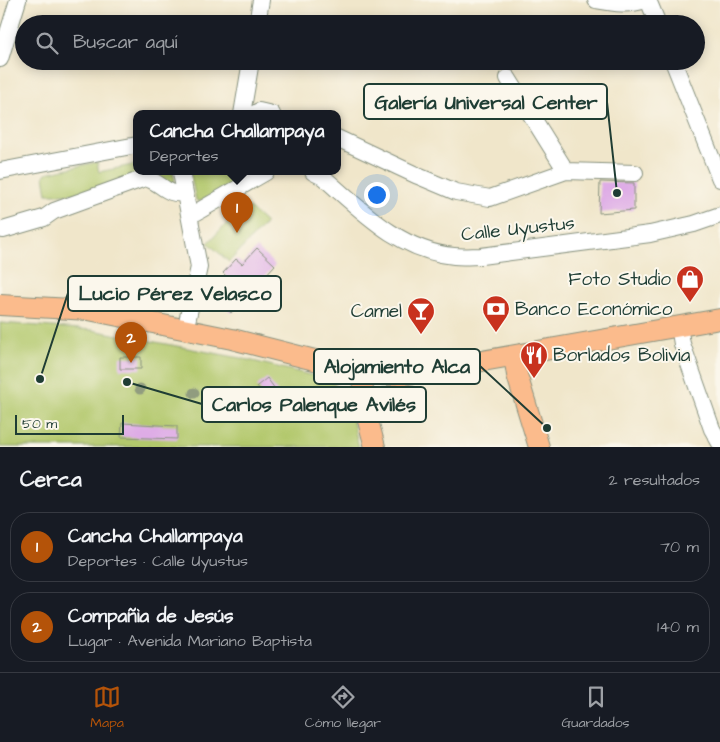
<!DOCTYPE html>
<html lang="es">
<head>
<meta charset="utf-8">
<style>
	:root { --surface:#171b24; --page:#242831; --text:#f1f3f6; --muted:#9ea1a6; --line:#363941; --accent:#b45309 }
	body { margin:0; font-family:"Architects Daughter",sans-serif; background:var(--page); color:var(--text) }
	.scale { position:absolute; left:15px; bottom:12px; width:109px; box-sizing:border-box; padding-left:5px; border:2px solid #1f3d34; border-top:0; font-size:14px; line-height:18px; white-space:nowrap; color:#1f3d34; -webkit-text-stroke:4px #fbf7ec; paint-order:stroke }
	.you { position:absolute; left:376px; top:194px; width:18px; height:18px; margin:-12px; border:4px solid #fff; border-radius:50%; background:#1a73e8; box-shadow:0 0 0 8px #1a73e833 }
	.badge { display:grid; place-items:center; width:32px; height:32px; border-radius:50%; background:var(--accent); color:#fff; font-size:16px; font-weight:700 }
	.pin { position:absolute; translate:-50% -41px; filter:drop-shadow(0 1px 2px #0008) }
	.pin::after { content:''; position:absolute; top:26px; width:18px; height:15px; background:inherit; clip-path:polygon(0 0,100% 0,50% 100%) }
	.popup { position:absolute; left:133px; top:110px; width:208px; height:65px; box-sizing:border-box; display:grid; place-content:center; border-radius:10px; background:var(--surface); filter:drop-shadow(0 1px 4px #0005); font-size:16px; white-space:nowrap; color:var(--muted) }
	.popup b { font-size:19px; color:var(--text) }
	.popup::after { content:''; position:absolute; left:50%; top:100%; margin-left:-10px; border:10px solid transparent; border-top-color:var(--surface) }
	.list { margin:0; padding:0; list-style:none }
	h2 { display:flex; justify-content:space-between; align-items:center; height:65px; margin:0; padding:0 20px; font-size:21px }
	h2 small { font-size:16px; font-weight:400; color:var(--muted) }
	.list li { display:grid; grid-template-columns:32px 1fr auto; gap:15px; align-items:center; box-sizing:border-box; height:70px; margin:0 10px 10px; padding:0 10px; border:1px solid var(--line); border-radius:20px }
	.list b { display:block; font-size:19px; white-space:nowrap }
	.list p { margin:0; font-size:16px; white-space:nowrap; color:var(--muted) }
	.list em { font-size:16px; font-style:normal; color:var(--muted) }
	.icon { flex:none; width:28px; height:28px; fill:none; stroke:currentColor; stroke-width:2; stroke-linecap:round; stroke-linejoin:round }
	.map { position:relative; flex:none; width:720px; height:447px; overflow:hidden }
	.search { position:absolute; background:var(--surface); box-shadow:0 2px 12px #0003; left:15px; right:15px; top:15px; height:55px; display:flex; align-items:center; gap:12px; box-sizing:border-box; padding:0 18px; border-radius:28px; color:var(--muted); font-size:19px }
	.sheet { height:225px; background:var(--surface) }
	nav { display:flex; justify-content:space-around; align-items:center; box-sizing:border-box; height:70px; border-top:1px solid var(--line); background:var(--surface); font-size:14px; color:var(--muted) }
	nav a { display:grid; justify-items:center; gap:2px }
	nav .on { color:var(--accent) }
	.map>svg:first-child { display:block }
	.green { fill:#b2c86c; stroke:#688250 }
	.building { fill:#deace6 }
	.lines { fill:none; stroke-linecap:round; stroke-linejoin:round }
	.minor-casing { stroke:#88927f; stroke-width:18 }
	.major-casing { stroke:#88927f; stroke-width:22 }
	.minor { stroke:#fff; stroke-width:16 }
	.major { stroke:#fbbb8c; stroke-width:20 }
	.tree { fill:#919c7f }
	.labels { text-anchor:middle; dominant-baseline:central; stroke-width:4; stroke-linejoin:round; paint-order:stroke }
	.street-label { font-size:19px; fill:#1f3d34; stroke:#fbf7ec }
	.poi-label { font-size:19px; fill:#1f3d34; stroke:#fbf7ec; text-anchor:end }
	.leader { fill:none; stroke:#1f3d34; stroke-width:2 }
	.callout-dot { fill:#1f3d34; stroke:#fbf7ec; stroke-width:2 }
	.callout { fill:#fbf7ec; stroke:#1f3d34; stroke-width:2 }
	.callout-label { font-size:20px; text-anchor:middle; font-weight:bold; fill:#1f3d34 }
</style>
</head>
<body>
<div class="map">
<svg width="720" height="447" viewBox="0 0 720 447">
	<rect width="100%" height="100%" fill="#fbf7ec"/>
	<filter id="ink" filterUnits="userSpaceOnUse"><feTurbulence type="fractalNoise" baseFrequency=".02" numOctaves="2"/><feDisplacementMap in="SourceGraphic" scale="10" xChannelSelector="R" yChannelSelector="G"/><feConvolveMatrix kernelMatrix="1 2 1 2 8 2 1 2 1" color-interpolation-filters="sRGB"/></filter>
	<filter id="wash" filterUnits="userSpaceOnUse"><feTurbulence type="fractalNoise" baseFrequency=".0096" numOctaves="4" result="noise"/><feDisplacementMap in="SourceGraphic" scale="20" xChannelSelector="R" yChannelSelector="G"/><feGaussianBlur stdDeviation="1.12" result="paint"/><feColorMatrix in="noise" values="0 0 0 0 0 0 0 0 0 0 0 0 0 0 0 0 0 1.4 0 .05"/><feComposite in="paint" operator="in"/></filter>
	<g filter="url(#wash)">
		<rect width="100%" height="100%" fill="#f0e6ca"/>
		<path class="green" d="M97,162L99,172L137,164V172H173L175,181L169,185L160,183L86,194H47L44,176L46,173Z
			M190,172H255L199,202L196,200Z
			M245,204L266,223L229,262L208,243Z
			M0,323L92,330L240,358L327,379L338,387L347,397L359,447H0Z"/>
		<g id="blocks">
			<path class="building" d="M600,182L634,183V210L599,213Z
				M257,248L275,265L231,313L212,295L228,278L223,273L236,259L242,264Z
				M120,357H141V369H120Z
				M267,378L283,400L274,408L257,386Z
				M122,423L177,426V439L121,437Z"/>
		</g>
	</g>
	<g filter="url(#ink)">
		<use href="#blocks" fill-opacity="0" stroke="#88927f" stroke-width="1"/>
		<g class="lines">
			<g class="minor-casing">
				<path id="minor" d="M596,0C613,3 628,6 645,0
					M648,0L658,24
					M257,24L261,0
					M0,59L18,0
					M673,61L720,179
					M508,78L566,171
					M242,114L251,61
					M254,114L259,111L272,114
					M337,138L418,176L456,192L490,198L566,171L635,173
					M0,171L137,145
					M181,172L199,267L185,331
					M313,172L323,177C362,211 400,251 454,256C463,257 473,256 481,256L650,234L694,224L720,215
					M190,213L197,212L266,172
					M3,230L44,218L54,211L145,178C162,182 165,196 185,193
					M679,326L682,344L712,429L720,443"/>
			</g>
			<g class="major-casing">
				<path id="major" d="M0,305L89,310L232,339L366,373L386,375H403L720,319
					M514,356L517,375L539,447
					M366,373L361,394L375,447"/>
			</g>
			<use href="#minor" class="minor"/>
			<use href="#major" class="major"/>
		</g>
		<g class="tree">
			<circle cx="140" cy="389" r="5.5"/>
			<circle cx="194" cy="393" r="5.5"/>
		</g>
	</g>
	<defs>
		<g id="shop-pin" transform="scale(1.4375)"><path d="M0 17L-7.5 6A9.5 9.5 0 1 1 7.5 6Z" fill="#c8321e" stroke="#fbf7ec"/><path d="M-5-2.5h2.3a2.7 3.5 0 0 1 5.4 0H5L5.5 6h-11ZM-1.5-2.5h3a1.5 2.3 0 0 0-3 0Z" fill="#fff"/></g>
		<g id="bank-pin" transform="scale(1.4375)"><path d="M0 17L-7.5 6A9.5 9.5 0 1 1 7.5 6Z" fill="#c8321e" stroke="#fbf7ec"/><path d="M-6-4H6V4H-6ZM0-2.3a2.3 2.3 0 1 0 0 4.6a2.3 2.3 0 1 0 0-4.6Z" fill="#fff"/></g>
		<g id="bar-pin" transform="scale(1.4375)"><path d="M0 17L-7.5 6A9.5 9.5 0 1 1 7.5 6Z" fill="#c8321e" stroke="#fbf7ec"/><path d="M-6-5H6L.8 .8V4.5H3.5V6h-7V4.5H-.8V.8Z" fill="#fff"/></g>
		<g id="restaurant-pin" transform="scale(1.4375)"><path d="M0 17L-7.5 6A9.5 9.5 0 1 1 7.5 6Z" fill="#c8321e" stroke="#fbf7ec"/><path d="M-5-6h1v4h1v-4h1v4h1v-4h1v5L-1.5 .5V6h-2V.5L-5-1ZM5-6V6H3V1.5H1.5Q1.5-4 5-6Z" fill="#fff"/></g>
	</defs>
	<g fill-rule="evenodd">
		<use href="#shop-pin" x="690" y="279"/>
		<use href="#bank-pin" x="496" y="309"/>
		<use href="#bar-pin" x="421" y="311"/>
		<use href="#restaurant-pin" x="534" y="355"/>
	</g>
	<g class="labels">
		<g class="street-label">
			<text transform="translate(518 229) rotate(-6)">Calle Uyustus</text>
		</g>
		<g class="poi-label">
			<text x="671" y="279">Foto Studio</text>
			<text x="515" y="309" text-anchor="start">Banco Económico</text>
			<text x="402" y="311">Camel</text>
			<text x="553" y="355" text-anchor="start">Borlados Bolivia</text>
		</g>
	</g>
	<path class="leader" d="M617 193L607 102M40 379L68 293M547 428L480 366M127 382L202 404"/>
	<g class="callout-dot">
		<circle cx="617" cy="193" r="5"/>
		<circle cx="40" cy="379" r="5"/>
		<circle cx="547" cy="428" r="5"/>
		<circle cx="127" cy="382" r="5"/>
	</g>
	<g class="callout">
		<rect x="364" y="84" width="243" height="35" rx="5"/>
		<rect x="68" y="276" width="213" height="35" rx="5"/>
		<rect x="314" y="349" width="166" height="35" rx="5"/>
		<rect x="202" y="387" width="224" height="35" rx="5"/>
	</g>
	<g class="callout-label">
		<text x="486" y="109">Galería Universal Center</text>
		<text x="175" y="300">Lucio Pérez Velasco</text>
		<text x="397" y="373">Alojamiento Alca</text>
		<text x="314" y="411">Carlos Palenque Avilés</text>
	</g>
</svg>
<div class="scale">50 m</div>
<div class="you"></div>
<div class="pin badge" style="left:237px;top:233px">1</div>
<div class="popup"><b>Cancha Challampaya</b>Deportes</div>
<div class="pin badge" style="left:131px;top:363px">2</div>
<div class="search"><svg class="icon" aria-label="search" viewBox="0 0 24 24"><circle cx="10" cy="10" r="6"/><path d="M15 15l6 6"/></svg>Buscar aquí</div>
</div>
<section class="sheet">
<h2>Cerca<small>2 resultados</small></h2>
<ul class="list">
<li><span class="badge">1</span><div><b>Cancha Challampaya</b><p>Deportes · Calle Uyustus</p></div><em>70 m</em></li>
<li><span class="badge">2</span><div><b>Compañìa de Jesús</b><p>Lugar · Avenida Mariano Baptista</p></div><em>140 m</em></li>
</ul>
</section>
<nav>
<a class="on"><svg class="icon" aria-label="map" viewBox="0 0 24 24"><path d="M3 6l6-2 6 2 6-2v14l-6 2-6-2-6 2zM9 4v14M15 6v14"/></svg>Mapa</a>
<a><svg class="icon" aria-label="directions" viewBox="0 0 24 24"><path d="M12 3l9 9-9 9-9-9zM9 14v-3h6M13 9l2 2-2 2"/></svg>Cómo llegar</a>
<a><svg class="icon" aria-label="saved" viewBox="0 0 24 24"><path d="M7 4h10v16l-5-4-5 4z"/></svg>Guardados</a>
</nav>
</body>
</html>
